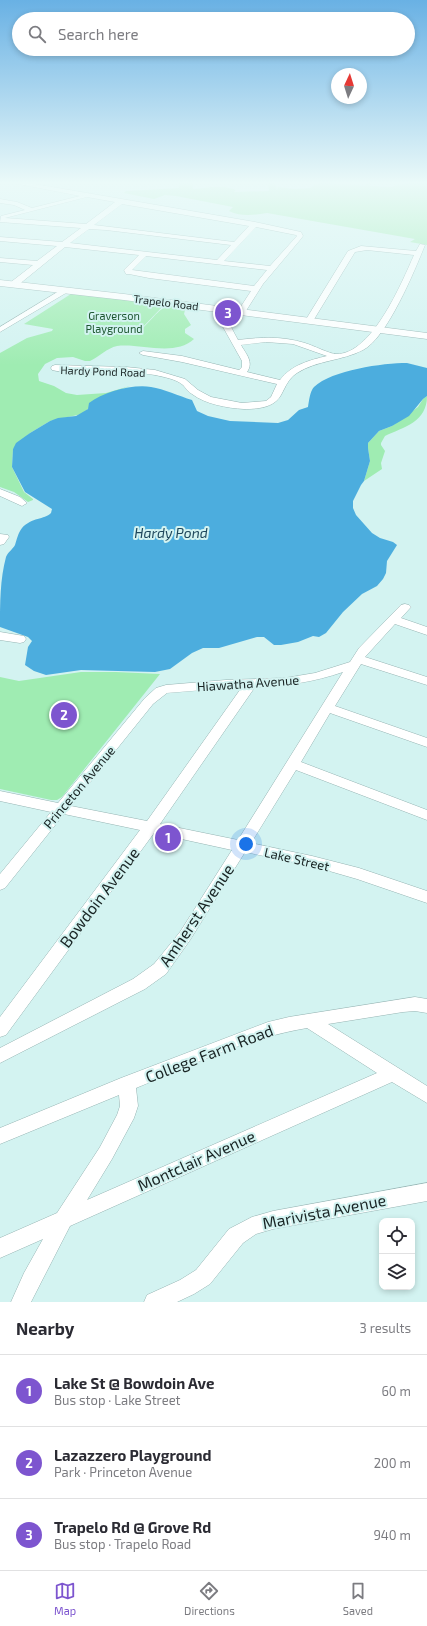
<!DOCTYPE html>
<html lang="en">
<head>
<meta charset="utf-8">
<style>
	:root { --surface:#fff; --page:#f2f2f3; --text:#2b2b33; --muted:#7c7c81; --line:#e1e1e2; --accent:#7d55cf }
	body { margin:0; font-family:"Exo 2",sans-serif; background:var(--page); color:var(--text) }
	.controls { position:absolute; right:12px; bottom:12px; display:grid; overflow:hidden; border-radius:8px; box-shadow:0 2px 6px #0003 }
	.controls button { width:36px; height:36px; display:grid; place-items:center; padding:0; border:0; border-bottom:1px solid var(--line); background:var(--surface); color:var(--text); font:20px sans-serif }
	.compass { position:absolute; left:331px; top:68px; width:36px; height:36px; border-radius:50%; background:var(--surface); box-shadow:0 2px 6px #0003; rotate:4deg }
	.you { position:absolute; left:246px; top:844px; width:14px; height:14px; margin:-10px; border:3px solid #fff; border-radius:50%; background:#1a73e8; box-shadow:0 0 0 6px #1a73e833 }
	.badge { display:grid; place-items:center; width:26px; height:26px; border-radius:50%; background:var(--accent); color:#fff; font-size:13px; font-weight:700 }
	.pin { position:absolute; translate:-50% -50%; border:2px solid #fff; box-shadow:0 1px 4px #0006 }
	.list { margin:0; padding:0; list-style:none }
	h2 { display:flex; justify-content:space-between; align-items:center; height:52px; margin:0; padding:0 16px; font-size:17px }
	h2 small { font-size:13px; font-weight:400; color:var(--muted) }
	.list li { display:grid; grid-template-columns:26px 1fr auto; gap:12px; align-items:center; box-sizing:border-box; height:72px; padding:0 16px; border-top:1px solid var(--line) }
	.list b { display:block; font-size:15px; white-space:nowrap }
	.list p { margin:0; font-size:13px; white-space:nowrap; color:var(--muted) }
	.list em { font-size:13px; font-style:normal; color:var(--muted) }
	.icon { flex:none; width:22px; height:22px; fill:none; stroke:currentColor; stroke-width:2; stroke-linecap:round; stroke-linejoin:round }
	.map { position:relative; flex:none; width:427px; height:1302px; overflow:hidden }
	.search { position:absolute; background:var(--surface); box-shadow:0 2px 6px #0003; left:12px; right:12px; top:12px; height:44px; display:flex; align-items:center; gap:10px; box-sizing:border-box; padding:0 14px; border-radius:22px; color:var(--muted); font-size:15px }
	.sheet { height:268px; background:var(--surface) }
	nav { display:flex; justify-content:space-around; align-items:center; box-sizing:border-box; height:56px; border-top:1px solid var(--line); background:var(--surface); font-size:11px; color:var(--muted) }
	nav a { display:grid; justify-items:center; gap:2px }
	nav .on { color:var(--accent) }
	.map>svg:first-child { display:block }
	.green { fill:#9fecb2 }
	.water { fill:#4cadde }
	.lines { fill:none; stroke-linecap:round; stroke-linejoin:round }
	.minor-casing { stroke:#96b4b3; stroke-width:1 }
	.major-casing { stroke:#96b4b3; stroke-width:1 }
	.minor { fill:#fff; fill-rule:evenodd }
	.major { fill:#fff; fill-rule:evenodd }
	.labels { text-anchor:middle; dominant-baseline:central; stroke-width:4; stroke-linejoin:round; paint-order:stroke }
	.far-street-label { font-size:11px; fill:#192424; stroke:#d3f3f1 }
	.far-park-label { font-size:11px; fill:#1e5731; stroke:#d3f3f1 }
	.street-label { font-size:13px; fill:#192424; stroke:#d3f3f1 }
	.water-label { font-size:14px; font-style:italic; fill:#1e475c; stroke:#d3f3f1 }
	.near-street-label { font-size:16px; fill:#192424; stroke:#d3f3f1 }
</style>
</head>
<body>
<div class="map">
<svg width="427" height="1302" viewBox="0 0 427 1302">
	<rect width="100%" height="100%" fill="#d3f3f1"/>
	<path class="green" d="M179,182H192L193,189C207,188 222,184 236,190L234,192L269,191L268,182H275L277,190L278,187L295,189L310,188L320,182L365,186L366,182H370V186L391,187L410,182H427V245L410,242L415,239L267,213C254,215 242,217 229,211L233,207L176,196L165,195L154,199L124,193L126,191L179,188Z
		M74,292L165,304L140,330C154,321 164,294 185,310L184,314L191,325L185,329V333L194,339C175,357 140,343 117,346C107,348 99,357 90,361H85L73,357L57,358L45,364L38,374L39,381L54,386L66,393L77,395L106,393L130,386L103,396L82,414L50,421L30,433L13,449L12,467L24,492L33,499V500L28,502L14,492L0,487V353L27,338L52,331L53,329L24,324Z
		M427,396C427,422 404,427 385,436L381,443V445L385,451L381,463L382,469L364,481L370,461L368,448V443L379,431L392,426L418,407L423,399Z
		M81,672H116L160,674L62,797L57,800H51L0,789V677L19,681Z"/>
	<path class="water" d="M407,363L427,368V396L423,399L409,416L392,426L379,431L368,443V448L370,461L364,481L361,485L353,501V508L356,515L372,533L380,538L393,542L397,545L387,561L386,573L383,579L377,586L362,594L343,612L326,633L319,637L313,636L298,642L281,645H274L264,637H257L219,648H203L192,653L170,669L155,672L81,670L46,675L34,671L25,665L28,647L32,641L28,637L0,627C0,604 0,579 6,557C8,552 13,549 15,545C17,539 18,533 22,528C32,517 44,520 51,513L52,509L25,492L12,467L13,449L16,443L30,433L50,421L58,418L76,416L88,409L89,403C104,392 132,384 151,387C164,389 179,396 192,400L197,411L208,416L230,421L278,423L288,420L299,410L308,407C309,401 310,391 314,387C332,370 383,363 407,363Z"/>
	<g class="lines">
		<g class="minor-casing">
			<path id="minor" d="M8,182H23L255,222L301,232L303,236L300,240L263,284L244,314H241L237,312L233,318L231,327L238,340C262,337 282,336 305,343C312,345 330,354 336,354C372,355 402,282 414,255L367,250L355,252L313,321L312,323H306L305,321L348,251L361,246L416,251L420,244L425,245C415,270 387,338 363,350C342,361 317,360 297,373C288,379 286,386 281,395C274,408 257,409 244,409C227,408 205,404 192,394C188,392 186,388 183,385C176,379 164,377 155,375C133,371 110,371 88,372C77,372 63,373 52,370L51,368L52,366L55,365L126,367L155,370L185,379L198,390L211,397L242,403L266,401L271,397L277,384L182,362L143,355L139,353L143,351L182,356L239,370L242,367V361L223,327L225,318L231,309H234L238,311L251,291L149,278L129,274H126L124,270L139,255L65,247L17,286H11V282L33,265L0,262V258L37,261L57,246L0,241V237L62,242L81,228L0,222L1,216L25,210L14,205L0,203V199L17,202L32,208L80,196ZM87,197L115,202L86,224L5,218ZM122,204L249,226L234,242L94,225ZM256,227L296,235L297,236L270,266L224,261ZM89,229L106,230L231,245L217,260L70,243ZM146,256L267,270L254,286L132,270ZM266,342L293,344L327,356C310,360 291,365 280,380L247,372C254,362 246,354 241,345Z
				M64,288H67L71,290L0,332V327Z
				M0,489L20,497L27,503L22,506L0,496Z
				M0,534L8,535L9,537L4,544L0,545Z
				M405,604L409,605L411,607L401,618L427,627V635L395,624L365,657L427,677V685L361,664L335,706L427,738V747L330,713L301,762L427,810V820L296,770L251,843L312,856L359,868L427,891V903L357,879L312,866L245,852L190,940L166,974L145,989L0,1063V1048L133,979L154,964L180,932L232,850L154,833L6,1035L0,1037V1017L140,830L64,814L5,888L0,890V874L51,812L0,801V791L58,803L145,698L156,688L166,685L226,680L285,678L315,673L350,662L359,648L401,605ZM343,672L238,840L160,824L255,687C286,686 314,682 343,672ZM242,687L147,821L71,806L153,704L167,693Z
				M0,632L24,636L26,639L24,642L20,643L0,640Z
				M415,997L427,999V1013L415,1011L403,1012L328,1024L427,1086V1103L392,1082L70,1226L31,1302H11L24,1273L43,1239L0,1258V1238L57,1213L100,1147L117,1115L120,1106L119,1095L0,1144V1128L121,1078L268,1022L289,1017ZM307,1028L377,1073L87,1200L112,1159L134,1118L138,1106L136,1088C191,1065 247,1038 307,1028Z
				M427,1183V1201L273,1229L256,1234L243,1243L210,1284L194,1294L177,1302H144L147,1295L180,1280L196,1270L229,1229L252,1217L273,1211Z"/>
		</g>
		<g class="major-casing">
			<path id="major" d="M0,280L124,294L427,333V339L124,300L0,286Z"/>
		</g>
		<use href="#minor" class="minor"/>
		<use href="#major" class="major"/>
	</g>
	<linearGradient id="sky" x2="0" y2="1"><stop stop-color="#69b1e4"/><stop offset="0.5" stop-color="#ebfaf9"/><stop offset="1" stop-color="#ebfaf9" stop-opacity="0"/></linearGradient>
	<rect width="427" height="365" fill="url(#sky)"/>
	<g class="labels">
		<g class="far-street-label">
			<text transform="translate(166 302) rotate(7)">Trapelo Road</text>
			<text transform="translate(103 371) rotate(2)">Hardy Pond Road</text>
		</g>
		<g class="far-park-label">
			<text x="114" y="315">Graverson<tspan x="114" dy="13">Playground</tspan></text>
		</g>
		<g class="street-label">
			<text transform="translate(248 683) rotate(-4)">Hiawatha Avenue</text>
			<text transform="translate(79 787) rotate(-50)">Princeton Avenue</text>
			<text transform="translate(297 859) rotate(13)">Lake Street</text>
		</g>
		<g class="water-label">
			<text x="171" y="532">Hardy Pond</text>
		</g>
		<g class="near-street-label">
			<text transform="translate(99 897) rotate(-53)">Bowdoin Avenue</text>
			<text transform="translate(196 915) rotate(-56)">Amherst Avenue</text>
			<text transform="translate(209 1053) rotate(-21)">College Farm Road</text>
			<text transform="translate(196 1160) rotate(-24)">Montclair Avenue</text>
			<text transform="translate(324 1211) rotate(-11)">Marivista Avenue</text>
		</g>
	</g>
</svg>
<div class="controls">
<button><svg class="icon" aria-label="locate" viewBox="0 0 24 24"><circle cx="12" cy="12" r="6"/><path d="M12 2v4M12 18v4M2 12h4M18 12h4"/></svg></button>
<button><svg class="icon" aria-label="layers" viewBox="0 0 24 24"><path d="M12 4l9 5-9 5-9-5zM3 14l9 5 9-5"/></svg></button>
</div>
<svg class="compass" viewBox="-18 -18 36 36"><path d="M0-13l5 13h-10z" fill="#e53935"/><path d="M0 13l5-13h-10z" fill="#7c7c81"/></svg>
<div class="you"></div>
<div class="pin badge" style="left:168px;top:838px">1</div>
<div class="pin badge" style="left:64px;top:715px">2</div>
<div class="pin badge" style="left:228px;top:313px">3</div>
<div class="search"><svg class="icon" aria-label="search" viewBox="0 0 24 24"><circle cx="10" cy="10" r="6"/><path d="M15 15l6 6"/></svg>Search here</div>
</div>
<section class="sheet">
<h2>Nearby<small>3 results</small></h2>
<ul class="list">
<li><span class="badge">1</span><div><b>Lake St @ Bowdoin Ave</b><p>Bus stop · Lake Street</p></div><em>60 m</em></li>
<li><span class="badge">2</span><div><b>Lazazzero Playground</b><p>Park · Princeton Avenue</p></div><em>200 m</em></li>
<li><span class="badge">3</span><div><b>Trapelo Rd @ Grove Rd</b><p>Bus stop · Trapelo Road</p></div><em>940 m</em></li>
</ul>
</section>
<nav>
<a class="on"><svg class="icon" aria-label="map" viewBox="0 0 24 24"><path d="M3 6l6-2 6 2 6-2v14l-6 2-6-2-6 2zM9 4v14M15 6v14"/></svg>Map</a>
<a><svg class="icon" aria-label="directions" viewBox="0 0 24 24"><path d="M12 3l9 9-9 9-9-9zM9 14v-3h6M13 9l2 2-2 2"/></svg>Directions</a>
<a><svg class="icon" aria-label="saved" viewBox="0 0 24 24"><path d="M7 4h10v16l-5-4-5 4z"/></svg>Saved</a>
</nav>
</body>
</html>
